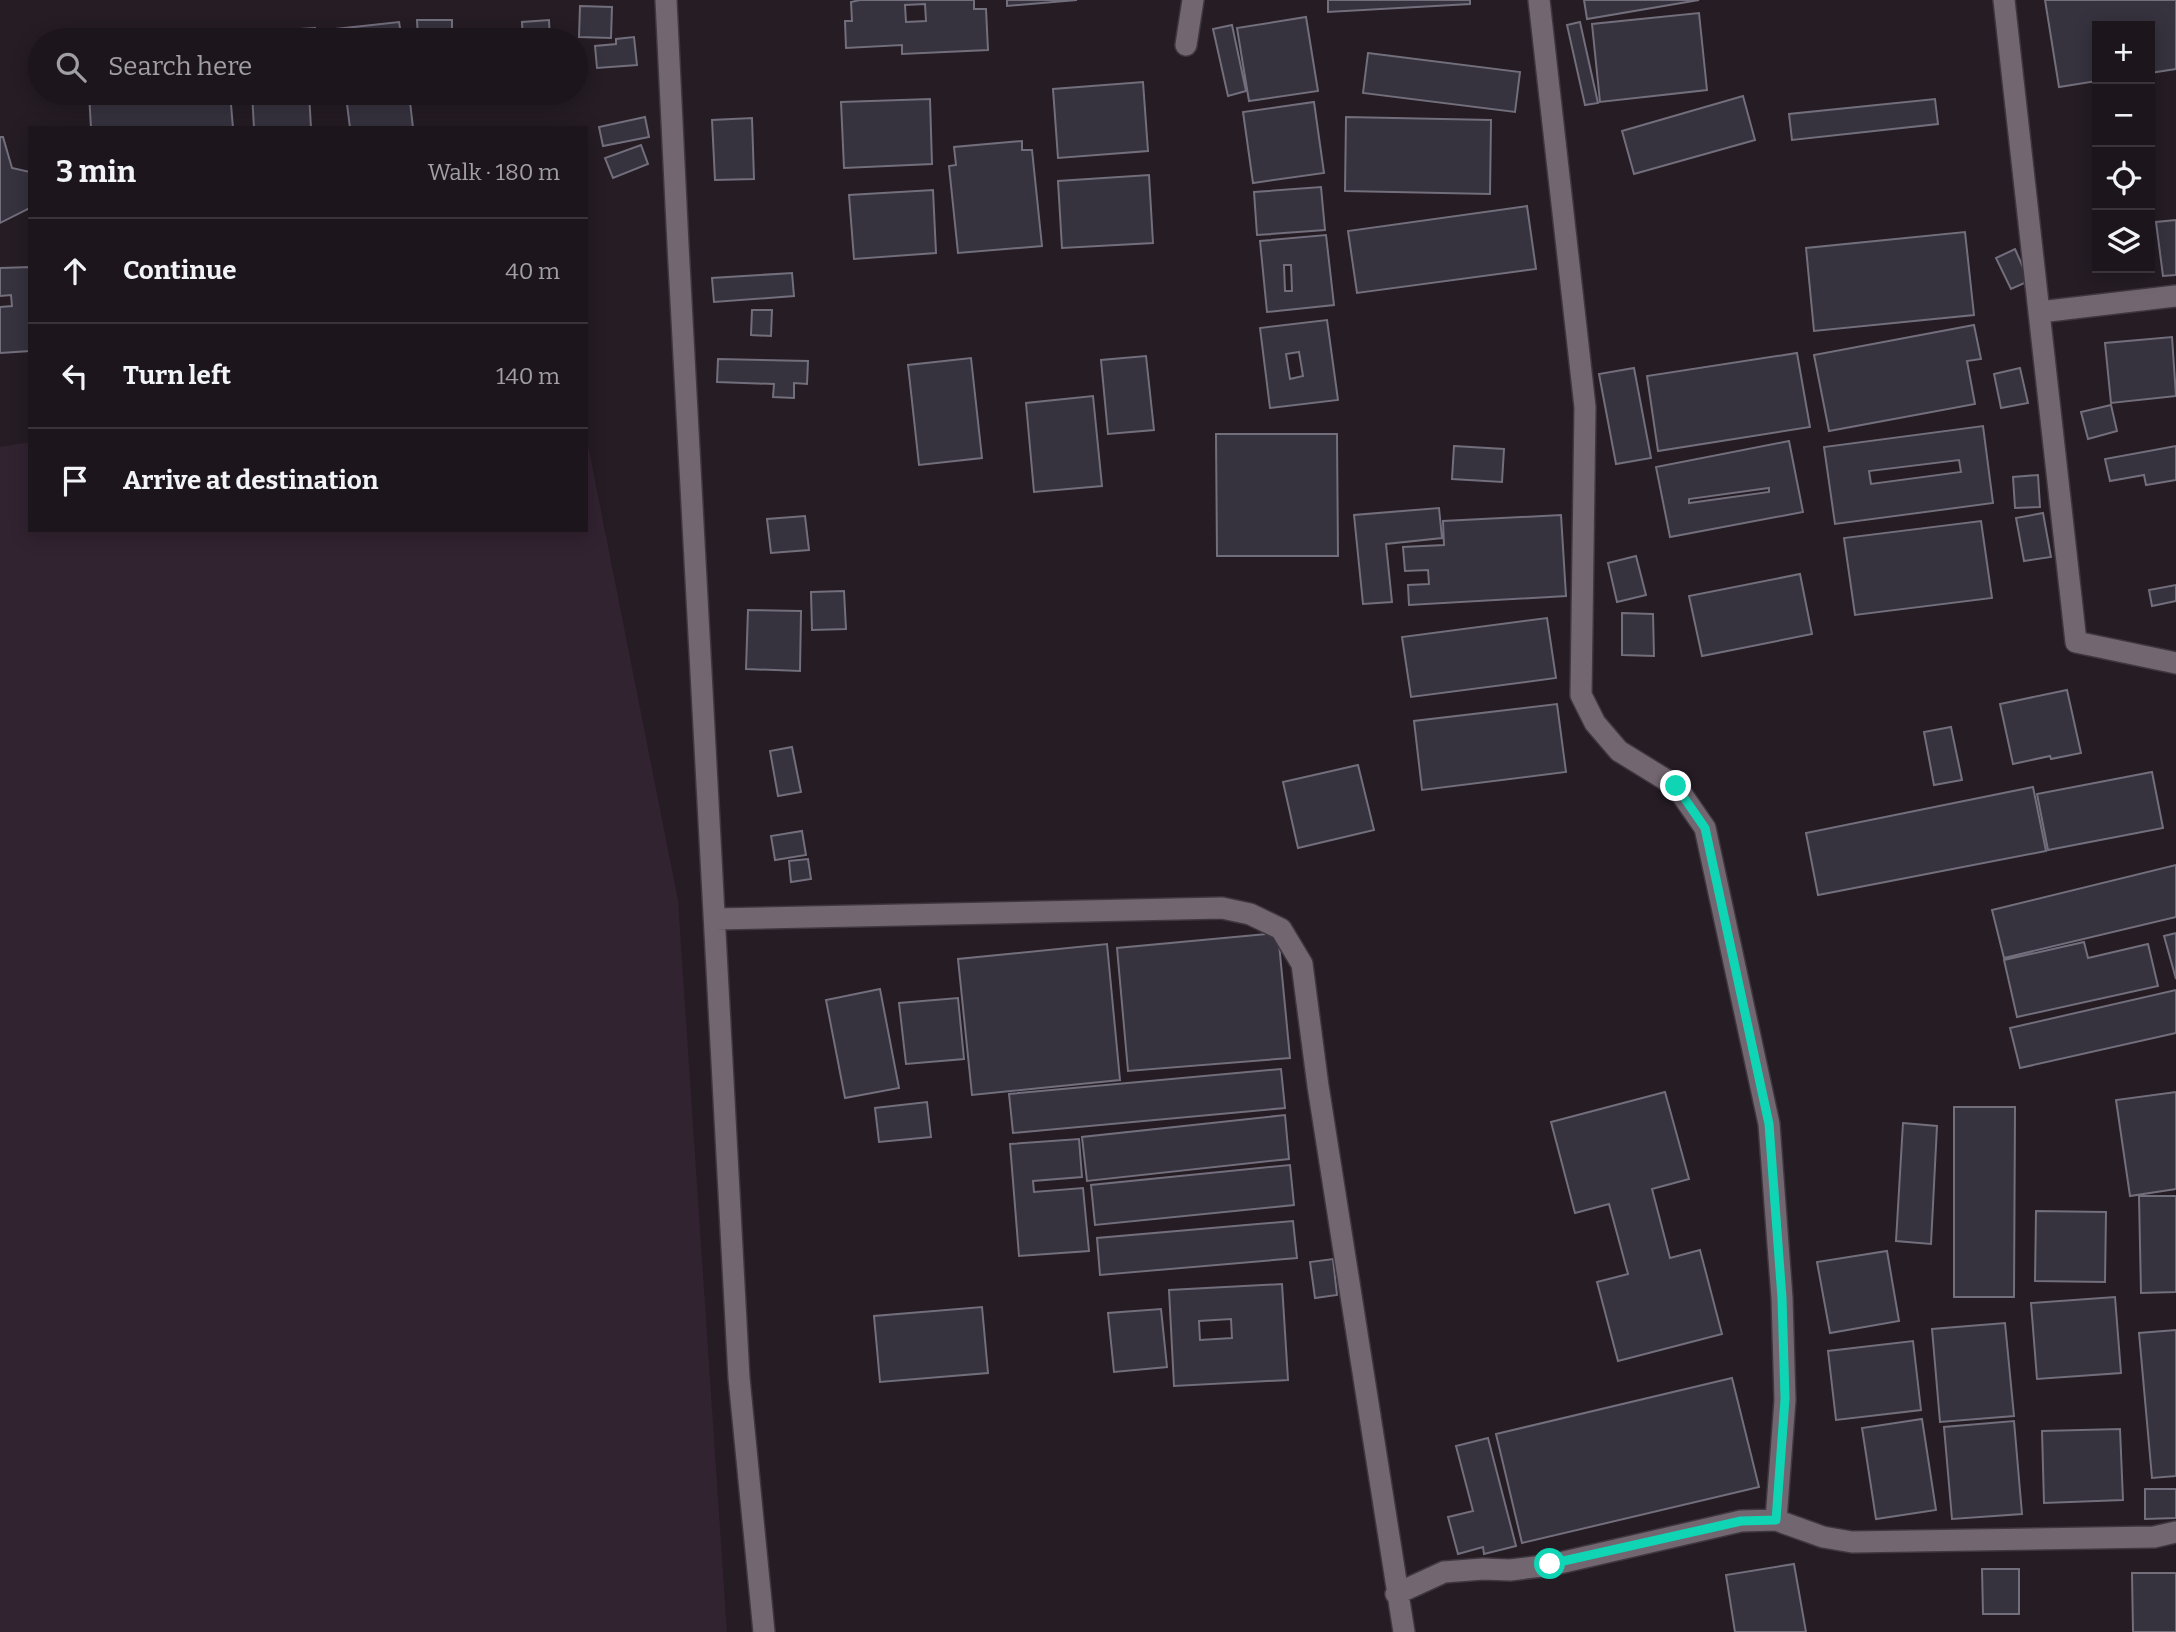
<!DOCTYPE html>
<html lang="en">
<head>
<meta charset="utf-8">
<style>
	:root { --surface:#1c151b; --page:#292228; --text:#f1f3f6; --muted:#a09fa3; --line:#3a343a }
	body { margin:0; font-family:Bitter,serif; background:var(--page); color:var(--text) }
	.controls { position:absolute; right:21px; top:21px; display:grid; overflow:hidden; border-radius:0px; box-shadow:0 4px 18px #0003 }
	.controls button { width:63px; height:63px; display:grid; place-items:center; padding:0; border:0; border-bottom:2px solid var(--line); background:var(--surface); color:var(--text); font:35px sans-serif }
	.stop { position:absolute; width:21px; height:21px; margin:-16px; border:5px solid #0fd5b4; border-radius:50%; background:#fff }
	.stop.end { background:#0fd5b4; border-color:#fff; box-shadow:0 2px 7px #0008 }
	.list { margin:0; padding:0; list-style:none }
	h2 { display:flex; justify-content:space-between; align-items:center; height:91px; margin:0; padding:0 28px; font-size:30px }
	h2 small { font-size:23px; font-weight:400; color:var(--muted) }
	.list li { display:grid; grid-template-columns:46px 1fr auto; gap:21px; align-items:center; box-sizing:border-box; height:105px; padding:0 28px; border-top:2px solid var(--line) }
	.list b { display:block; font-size:26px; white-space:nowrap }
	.list em { font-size:23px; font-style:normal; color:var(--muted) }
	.icon { flex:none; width:38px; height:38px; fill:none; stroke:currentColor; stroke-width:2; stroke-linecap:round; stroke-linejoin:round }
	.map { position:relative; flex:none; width:2176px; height:1632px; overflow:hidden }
	.search { position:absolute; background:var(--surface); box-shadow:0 4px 18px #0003; left:28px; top:28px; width:560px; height:77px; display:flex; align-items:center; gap:18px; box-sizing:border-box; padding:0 24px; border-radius:38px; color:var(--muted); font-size:26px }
	.panel { position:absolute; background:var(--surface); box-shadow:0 4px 18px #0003; left:28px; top:126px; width:560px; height:406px; border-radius:0px }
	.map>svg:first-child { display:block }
	.built { fill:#312330 }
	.building { fill:#36323e; stroke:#726e7c; stroke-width:2; fill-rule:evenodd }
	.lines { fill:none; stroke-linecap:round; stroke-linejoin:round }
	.minor-casing { stroke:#3f373f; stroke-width:24 }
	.minor { stroke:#726671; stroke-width:21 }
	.route { stroke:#0fd5b4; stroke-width:9 }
</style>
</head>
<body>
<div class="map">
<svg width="2176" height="1632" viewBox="0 0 2176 1632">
	<rect width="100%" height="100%" fill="#251c24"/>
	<path class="built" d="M586,435L678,900L727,1632H0V447L30,442V530H586Z"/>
	<path class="building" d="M860,0H974V9H986L988,50L902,54V45L846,48L845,21H852L851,2ZM925,4L926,21L906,22L905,5Z
		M1007,0H1077L1007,6Z
		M1328,0H1470V4L1328,12Z
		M1584,0H1699L1587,19Z
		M2045,0H2176V69L2150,73V26H2097V81L2059,87Z
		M580,6L612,7L611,38L579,37Z
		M1699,13L1707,90L1600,102L1592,24Z
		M1306,17L1318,91L1249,101L1237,28Z
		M417,20H452V40H418Z
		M549,20L550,40H523L522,22Z
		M399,22L402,40H338L336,29Z
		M1580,22L1598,103L1585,105L1567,25Z
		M1232,25L1246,91L1228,96L1213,29Z
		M315,28L316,40H249L248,32Z
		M634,37L637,65L597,68L595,46L616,44V39Z
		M1368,53L1520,72L1515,112L1363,93Z
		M1143,82L1148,151L1058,158L1053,89Z
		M89,93H230L233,128H91Z
		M252,93H309L311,128H254Z
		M367,93H409L413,128H350L346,96Z
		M1743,96L1755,140L1634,174L1622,131Z
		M930,99L932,164L844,168L841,102Z
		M1935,99L1938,124L1792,140L1789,114Z
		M1314,102L1324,173L1253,183L1243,112Z
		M645,117L649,137L603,146L599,127Z
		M1346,117L1491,120L1490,194L1345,191Z
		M752,118L754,179L715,180L712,120Z
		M0,137H3L12,168L30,172V208L0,223Z
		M1022,141V150H1032L1042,246L958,253L949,166L956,165L954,147Z
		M641,145L648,164L613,178L605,158Z
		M1149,175L1153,243L1062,248L1058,181Z
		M1321,187L1325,230L1257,235L1254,192Z
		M933,190L936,253L854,259L849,195Z
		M1527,206L1536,269L1357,293L1348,231Z
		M2176,220V275L2163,276L2156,222Z
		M1965,232L1974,315L1814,331L1806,248Z
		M1326,235L1334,305L1267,312L1260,241ZM1284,265H1291L1292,291H1285Z
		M2015,249L2029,281L2011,289L1996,258Z
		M30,267V351L0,353V307L12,306L11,295L0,296V268Z
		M792,273L794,296L714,302L712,278Z
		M752,310H772L771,336L751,335Z
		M1327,320L1338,400L1270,408L1260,328ZM1299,352L1303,376L1290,379L1286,354Z
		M1974,325L1981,359L1967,361L1975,404L1829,431L1814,355Z
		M2172,337L2176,396L2111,403L2105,343Z
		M1797,353L1810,427L1658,451L1647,376Z
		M1146,356L1154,430L1108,434L1101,360Z
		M971,358L982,458L919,465L908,365Z
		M718,359L808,361L807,384L794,383V398L773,397L774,384L717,382Z
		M1634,368L1651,458L1616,464L1599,374Z
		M2020,368L2028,403L2001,408L1994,374Z
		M1093,396L1102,486L1034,492L1026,403Z
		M2111,405L2117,431L2088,439L2081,412Z
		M1983,426L1993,503L1835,524L1824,447ZM1959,460L1961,472L1871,484L1869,471Z
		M1216,434H1337L1338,556H1217Z
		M1789,441L1803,512L1670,537L1656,467ZM1769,488V492L1689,503V499Z
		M1454,446L1504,449L1502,482L1452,479Z
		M2176,446V480L2146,485L2144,475L2110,481L2105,459Z
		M2038,475L2040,507L2015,508L2013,477Z
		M1439,508L1442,538L1386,544L1392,602L1363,604L1354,515Z
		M2043,513L2051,557L2024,561L2016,518Z
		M1561,515L1566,596L1409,605L1408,585L1429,584L1428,570L1405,571L1403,547L1444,545L1443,521Z
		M805,516L809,550L771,553L767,519Z
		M1981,521L1992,598L1855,615L1844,538Z
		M1636,556L1646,595L1617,602L1608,563Z
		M1800,574L1812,634L1702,656L1689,596Z
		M2176,585V601L2152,606L2149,590Z
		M844,591L846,629L812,630L811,592Z
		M748,610L801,611L800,671L746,669Z
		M1622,613L1653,614L1654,656L1622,655Z
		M1547,618L1556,678L1411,697L1402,637Z
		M2067,690L2081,753L2051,759L2050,756L2013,764L2000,704Z
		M1557,704L1566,772L1422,790L1414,721Z
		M1951,727L1962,780L1934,785L1924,732Z
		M792,747L801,792L778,796L770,751Z
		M1358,765L1374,830L1298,848L1283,782Z
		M2152,772L2163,828L2048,850L2037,794Z
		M2033,787L2046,851L1818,895L1806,833Z
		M802,831L806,855L775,860L771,836Z
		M808,859L811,879L791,882L789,861Z
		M2176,865V917L2004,958L1992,910Z
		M1278,933L1290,1058L1128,1071L1117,948Z
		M2176,933V979L2164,936Z
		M2084,942L2088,958L2148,944L2158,986L2017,1017L2004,960Z
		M1107,944L1120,1080L972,1095L958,959Z
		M880,989L899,1088L845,1098L826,1000Z
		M2176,990V1033L2020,1068L2010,1028Z
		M958,998L964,1059L906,1064L899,1003Z
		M1281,1069L1285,1108L1013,1133L1009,1094Z
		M1665,1092L1689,1179L1652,1189L1670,1258L1700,1250L1722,1334L1618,1361L1597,1282L1628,1274L1609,1204L1575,1213L1551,1122Z
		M2176,1092V1189L2130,1196L2116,1100Z
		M927,1102L931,1137L879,1142L875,1108Z
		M1954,1107H2015L2014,1297H1954Z
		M1285,1115L1289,1159L1087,1181L1082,1137Z
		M1903,1123L1937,1126L1931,1244L1896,1241Z
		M1079,1139L1082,1177L1033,1181L1034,1192L1083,1188L1089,1251L1019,1256L1010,1144Z
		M1290,1165L1294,1205L1095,1225L1091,1185Z
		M2139,1196H2176V1292L2141,1293Z
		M2036,1211L2106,1212L2105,1282L2035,1281Z
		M1293,1221L1297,1258L1100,1275L1097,1238Z
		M1887,1251L1899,1321L1830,1333L1817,1262Z
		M1333,1259L1337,1295L1315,1298L1310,1262Z
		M1282,1284L1288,1380L1174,1386L1169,1290ZM1231,1319L1232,1338L1200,1340L1199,1321Z
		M2115,1297L2121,1373L2037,1379L2031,1303Z
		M982,1307L988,1373L880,1382L874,1316Z
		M1161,1309L1167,1367L1114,1372L1108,1313Z
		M2005,1323L2014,1416L1940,1422L1932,1329Z
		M2176,1330V1476L2152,1478L2139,1333Z
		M1913,1341L1921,1410L1836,1420L1828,1351Z
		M1732,1378L1759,1487L1522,1543L1496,1434Z
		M1922,1419L1936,1510L1876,1519L1862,1428Z
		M2014,1421L2022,1514L1952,1519L1944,1427Z
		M2120,1429L2123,1500L2044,1503L2042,1431Z
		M1488,1438L1516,1546L1484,1554L1483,1547L1458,1554L1448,1517L1473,1511L1456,1446Z
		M2145,1489H2176V1518L2145,1519Z
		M1794,1564L1806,1632H1735L1726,1575Z
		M1982,1569H2019V1614H1983Z
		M2132,1573H2176V1632H2133Z"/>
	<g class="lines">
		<g class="minor-casing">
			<path id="minor" d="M666,0L678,245L739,1378L764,1632
				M1539,0L1585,407L1581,695L1595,723L1619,751L1676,786L1705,828L1769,1124L1782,1298L1785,1400L1776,1520
				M2004,0L2076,642L2176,663
				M1186,45L1193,0
				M2040,312L2176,296
				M715,919L1222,908L1250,914L1281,929L1302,964L1318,1086L1404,1632
				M1396,1594L1444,1572L1483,1569L1510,1570L1551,1565L1741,1521L1776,1520L1823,1537L1852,1542L2154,1537L2176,1532"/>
		</g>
		<use href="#minor" class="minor"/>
	</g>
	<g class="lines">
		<path class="route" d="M1550,1564L1741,1521L1776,1520L1785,1399L1782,1298L1769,1124L1705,828L1676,786"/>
	</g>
</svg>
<div class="controls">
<button>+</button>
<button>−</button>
<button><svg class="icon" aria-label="locate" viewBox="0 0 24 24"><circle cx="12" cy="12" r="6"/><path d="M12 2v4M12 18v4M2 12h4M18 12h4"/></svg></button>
<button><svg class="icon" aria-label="layers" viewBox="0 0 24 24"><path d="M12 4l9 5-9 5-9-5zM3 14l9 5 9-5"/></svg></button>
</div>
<div class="stop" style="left:1550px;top:1564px"></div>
<div class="stop end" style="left:1676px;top:786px"></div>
<div class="search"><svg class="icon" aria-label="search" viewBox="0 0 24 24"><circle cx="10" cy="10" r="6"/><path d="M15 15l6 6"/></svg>Search here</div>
<section class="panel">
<h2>3 min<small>Walk · 180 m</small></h2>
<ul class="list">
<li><svg class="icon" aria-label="ahead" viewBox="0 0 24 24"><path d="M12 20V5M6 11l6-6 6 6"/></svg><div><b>Continue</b></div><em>40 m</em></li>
<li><svg class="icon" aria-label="left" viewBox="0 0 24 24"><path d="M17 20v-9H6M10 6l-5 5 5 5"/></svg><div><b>Turn left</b></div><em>140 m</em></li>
<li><svg class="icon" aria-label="arrive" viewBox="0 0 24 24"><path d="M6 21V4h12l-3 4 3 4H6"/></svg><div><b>Arrive at destination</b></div></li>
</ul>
</section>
</div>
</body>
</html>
